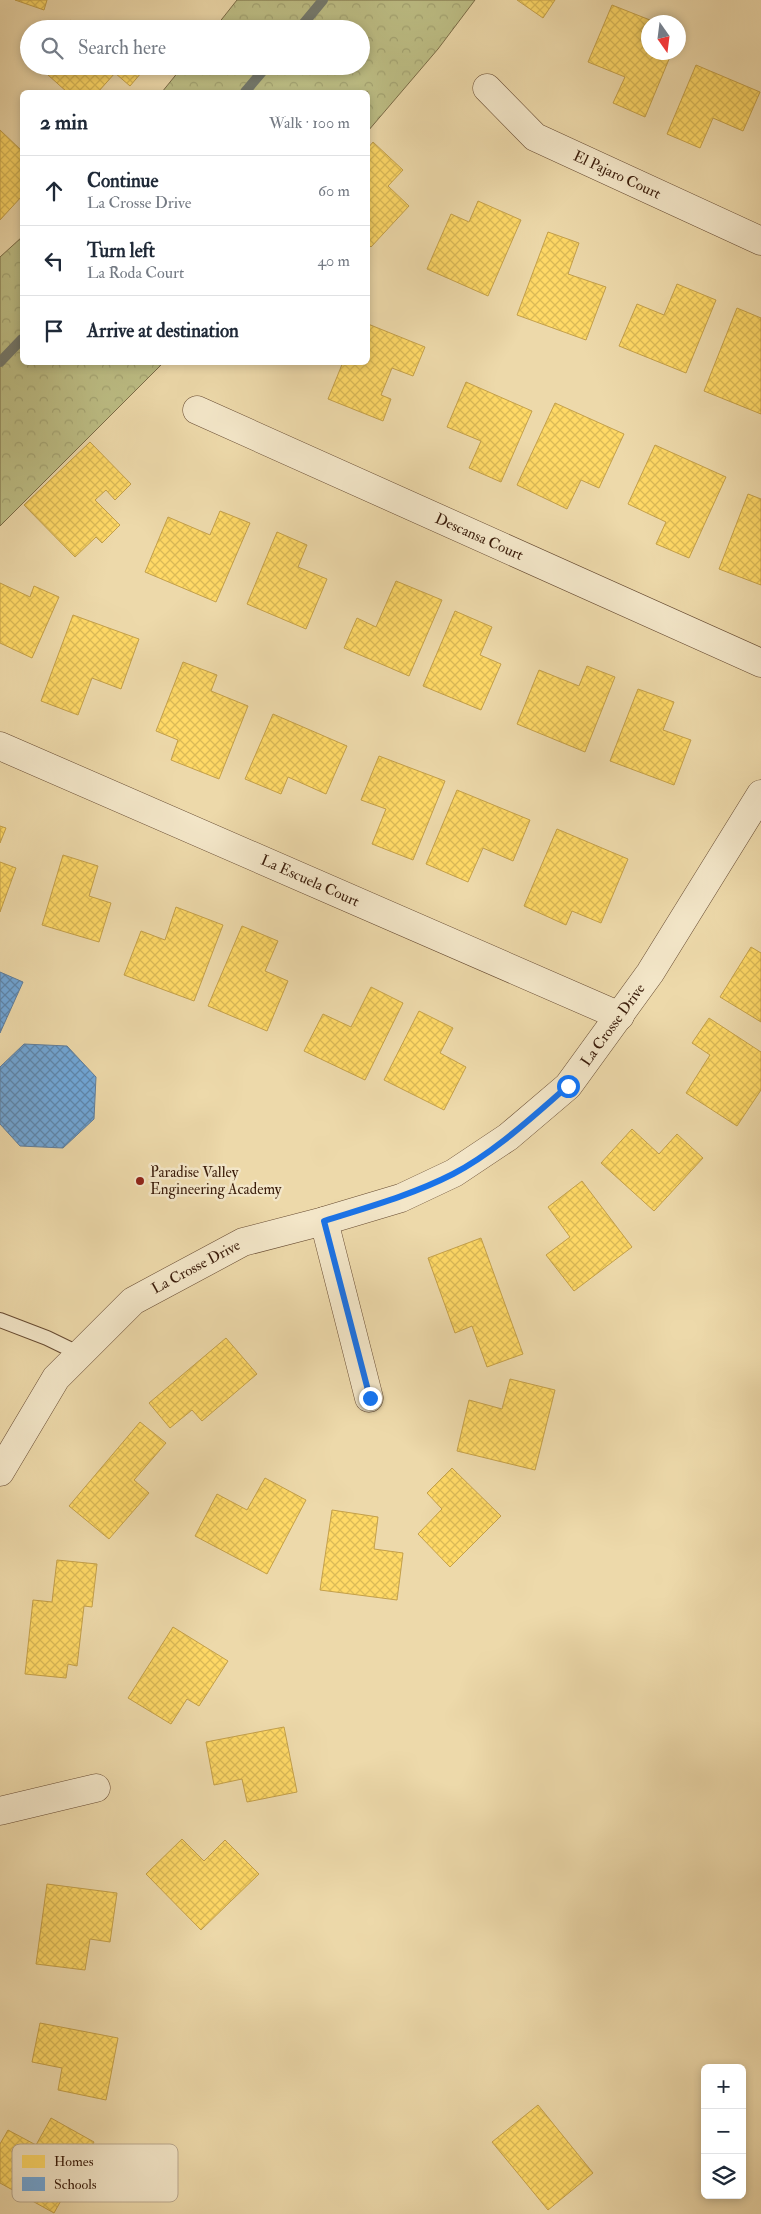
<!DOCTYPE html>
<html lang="en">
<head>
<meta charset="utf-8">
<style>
	:root { --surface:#fff; --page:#f6f6f7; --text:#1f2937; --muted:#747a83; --line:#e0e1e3 }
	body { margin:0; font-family:"IM FELL Double Pica",serif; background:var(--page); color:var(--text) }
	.controls { position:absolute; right:15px; bottom:15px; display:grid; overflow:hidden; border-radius:8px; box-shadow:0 2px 8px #0003 }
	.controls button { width:45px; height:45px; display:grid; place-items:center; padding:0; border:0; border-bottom:1px solid var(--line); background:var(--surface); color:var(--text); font:25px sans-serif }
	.compass { position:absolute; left:641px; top:15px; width:45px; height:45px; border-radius:50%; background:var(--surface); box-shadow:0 2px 8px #0003; rotate:166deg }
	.stop { position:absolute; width:15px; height:15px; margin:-11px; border:4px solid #1a73e8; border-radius:50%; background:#fff }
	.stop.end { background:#1a73e8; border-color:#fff; box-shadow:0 1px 5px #0008 }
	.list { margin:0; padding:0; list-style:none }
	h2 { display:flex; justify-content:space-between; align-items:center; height:65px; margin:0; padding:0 20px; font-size:21px }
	h2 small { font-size:16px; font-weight:400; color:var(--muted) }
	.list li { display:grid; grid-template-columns:32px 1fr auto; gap:15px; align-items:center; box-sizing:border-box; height:70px; padding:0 20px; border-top:1px solid var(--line) }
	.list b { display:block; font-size:19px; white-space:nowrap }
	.list p { margin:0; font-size:16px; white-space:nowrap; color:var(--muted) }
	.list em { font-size:16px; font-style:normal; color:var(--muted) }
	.icon { flex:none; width:28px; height:28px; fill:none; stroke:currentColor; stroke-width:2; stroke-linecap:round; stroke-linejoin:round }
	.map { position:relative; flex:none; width:761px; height:2214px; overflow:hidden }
	.search { position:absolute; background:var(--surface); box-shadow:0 2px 8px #0003; left:20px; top:20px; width:350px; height:55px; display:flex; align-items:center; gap:12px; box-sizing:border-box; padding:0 18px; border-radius:28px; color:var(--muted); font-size:19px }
	.panel { position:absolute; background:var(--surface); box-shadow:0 2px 8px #0003; left:20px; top:90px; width:350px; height:275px; border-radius:8px }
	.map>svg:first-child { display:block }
	.park { fill:url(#park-crowns); stroke:#7b6c47 }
	.homes { fill:url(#homes-cross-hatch); stroke:#c4a04a }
	.schools { fill:url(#schools-cross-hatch); stroke:#5f7e9d }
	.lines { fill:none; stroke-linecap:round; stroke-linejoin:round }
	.stream { stroke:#747a6e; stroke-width:10 }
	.service-casing { stroke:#664a31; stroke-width:16 }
	.minor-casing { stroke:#664a31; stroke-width:29 }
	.tertiary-casing { stroke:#664a31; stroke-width:29 }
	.service { stroke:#f3e6c8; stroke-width:14 }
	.minor { stroke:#f3e6c8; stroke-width:28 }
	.tertiary { stroke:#f3e6c8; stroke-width:28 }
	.route { stroke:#1a73e8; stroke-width:6 }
	.poi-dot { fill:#8f2418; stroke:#f3e6c8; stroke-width:2 }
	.labels { text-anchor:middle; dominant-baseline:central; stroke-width:5; stroke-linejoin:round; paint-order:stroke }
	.street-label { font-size:15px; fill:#391b09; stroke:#f3e6c8 }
	.poi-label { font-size:15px; fill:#391b09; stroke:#f3e6c8; text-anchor:start }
	.key { fill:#f3e6c8; stroke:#bba98f; stroke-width:1 }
	.key-label { font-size:14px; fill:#391b09 }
</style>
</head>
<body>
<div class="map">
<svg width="761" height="2214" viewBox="0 0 761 2214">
	<defs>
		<pattern id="park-crowns" width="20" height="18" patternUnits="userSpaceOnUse" patternTransform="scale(1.25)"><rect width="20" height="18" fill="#bdbe85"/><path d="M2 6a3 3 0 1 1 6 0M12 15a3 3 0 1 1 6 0" fill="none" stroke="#a3a372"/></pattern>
		<pattern id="homes-cross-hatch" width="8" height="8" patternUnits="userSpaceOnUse" patternTransform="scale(1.25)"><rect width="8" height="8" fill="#ffd966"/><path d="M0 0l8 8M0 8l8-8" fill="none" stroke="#dbba57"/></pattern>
		<pattern id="schools-cross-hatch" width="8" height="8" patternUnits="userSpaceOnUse" patternTransform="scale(1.25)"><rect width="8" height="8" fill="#6fa8dc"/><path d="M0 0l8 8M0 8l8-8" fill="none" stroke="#5c88b1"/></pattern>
	</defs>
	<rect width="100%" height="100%" fill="#edd9aa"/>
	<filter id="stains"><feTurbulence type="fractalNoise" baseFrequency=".004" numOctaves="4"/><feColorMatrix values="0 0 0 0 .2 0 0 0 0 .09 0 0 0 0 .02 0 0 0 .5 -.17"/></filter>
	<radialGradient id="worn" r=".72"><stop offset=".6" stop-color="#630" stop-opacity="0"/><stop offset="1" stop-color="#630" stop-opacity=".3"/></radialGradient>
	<path class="park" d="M237,0H475L438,49L368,131V92H162L183,66H361V29H214Z
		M22,237V362L163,363L0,526V257Z"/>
	<path class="homes" d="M15,0H47L44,10Z
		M517,0H555L543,18Z
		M612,5L655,22H648V52H672L645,117L613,103L625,77L588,62Z
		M70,20L81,29H62Z
		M696,65L760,92L743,131L713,118L700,148L667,134Z
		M38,66H147L130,86L115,73L98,92H67Z
		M0,130L22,151V196L0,220Z
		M373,142L403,170L388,186L409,206L371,247L368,244V148Z
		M478,201L521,220L488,296L427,269L451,214L469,222Z
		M548,232L579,243L568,274L606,287L586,340L517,315Z
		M677,284L716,300L686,373L619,346L637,304L664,315Z
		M737,308L761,318V414L704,391Z
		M368,324L425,347L413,376L392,368L381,395L391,399L383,421L328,399L343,362H368Z
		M466,382L532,411L501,482L469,468L481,441L447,427Z
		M555,403L624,434L599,488L581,480L567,509L517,485Z
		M90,442L131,484L115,500L106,490L95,500L120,525L102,543L96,537L75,557L24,505Z
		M655,445L726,477L689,558L656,544L666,522L628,504Z
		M748,494L761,499V585L719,569Z
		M220,511L250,523L216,602L145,572L168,517L210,535Z
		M277,532L307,545L298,567L327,579L306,629L247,604Z
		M396,581L442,600L409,676L344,648L357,618L376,627Z
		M0,583L30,597L34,586L59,597L32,658L0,643Z
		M455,611L492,627L480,655L501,664L481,710L423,686Z
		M73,615L139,639L121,689L92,678L78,715L41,701Z
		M183,662L217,675L211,691L248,706L219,779L171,760L178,740L156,731Z
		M587,666L615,677L585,752L517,724L539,670L579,686Z
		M638,689L674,702L663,730L691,740L674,785L610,761Z
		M273,714L347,746L326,794L288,777L281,794L245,779Z
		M379,756L445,781L413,860L372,844L386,809L361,800Z
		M457,790L530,820L513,861L483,848L468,882L426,864Z
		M0,826L6,828L0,843Z
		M557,829L628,859L601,923L572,911L566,925L524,906Z
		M63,855L98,866L89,896L111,903L99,942L42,925Z
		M0,862L16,868L0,912Z
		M176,907L223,925L194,1001L124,975L141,931L165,940Z
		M242,926L278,941L265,971L288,981L267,1031L208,1006Z
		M751,947L761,953V1022L720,997Z
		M371,987L403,1003L365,1080L304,1051L323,1014L351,1027Z
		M419,1011L453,1028L440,1053L466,1067L444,1110L384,1080Z
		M709,1018L761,1052V1090L737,1126L686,1093L710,1055L692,1043Z
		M632,1129L659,1154L677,1134L703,1158L654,1211L601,1163Z
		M582,1181L632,1247L574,1291L546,1255L570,1237L548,1207Z
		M481,1238L523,1354L487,1367L472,1326L455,1333L428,1258Z
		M226,1338L257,1374L202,1421L192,1410L170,1428L149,1403Z
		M510,1379L555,1390L535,1470L457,1451L469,1400L502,1409Z
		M140,1422L166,1443L134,1480L149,1493L109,1539L69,1506Z
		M452,1468L501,1516L450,1567L418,1534L442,1509L427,1493Z
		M265,1478L306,1500L267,1574L195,1536L217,1494L247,1510Z
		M332,1510L378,1517L374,1549L403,1553L397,1600L320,1590Z
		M57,1560L97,1564L92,1607L84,1606L77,1666L68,1664L66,1678L25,1674L33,1600L52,1602Z
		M173,1627L228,1661L199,1706L187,1699L171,1724L128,1698Z
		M284,1727L297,1792L247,1802L242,1779L214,1785L206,1742Z
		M182,1839L204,1861L225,1840L259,1874L201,1930L146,1874Z
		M47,1884L117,1893L110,1942L90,1939L85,1970L36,1964Z
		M40,2023L118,2038L106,2100L58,2090L62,2068L32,2062Z
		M538,2105L593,2173L548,2210L492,2142Z
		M51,2118L94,2142L54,2213L0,2183V2144L8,2130L36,2145Z"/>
	<path class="schools" d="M0,972L23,982L0,1033Z
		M24,1044L67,1046L96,1077L94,1119L63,1148L20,1146L0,1124V1067Z"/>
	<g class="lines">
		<path class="stream" d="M299,29L323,0
			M245,92L267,66
			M0,362L22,339"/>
		<g class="service-casing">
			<path id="service" d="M0,1320L47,1338L80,1354"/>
		</g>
		<g class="minor-casing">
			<path id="minor" d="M487,88L535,137L761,241
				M197,410L761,663
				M0,746L620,1016
				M324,1221L369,1398
				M0,1811L96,1788"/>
		</g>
		<g class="tertiary-casing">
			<path id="tertiary" d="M0,1472L56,1378L133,1301L243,1242L324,1221L401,1198L454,1173L508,1137L568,1086L650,973L761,794"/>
		</g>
		<use href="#service" class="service"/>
		<use href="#minor" class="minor"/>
		<use href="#tertiary" class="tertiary"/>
	</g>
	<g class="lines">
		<path class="route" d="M370,1398L324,1221C368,1207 412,1195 453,1174C495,1152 532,1117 568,1086"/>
	</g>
	<circle class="poi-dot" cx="140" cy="1181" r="5"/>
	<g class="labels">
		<g class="street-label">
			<text transform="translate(617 175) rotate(25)">El Pajaro Court</text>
			<text transform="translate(479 537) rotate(24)">Descansa Court</text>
			<text transform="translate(310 881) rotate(24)">La Escuela Court</text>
			<text transform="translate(613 1025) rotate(-54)">La Crosse Drive</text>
			<text transform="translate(196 1267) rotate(-28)">La Crosse Drive</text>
		</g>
		<g class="poi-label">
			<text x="150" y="1172">Paradise Valley<tspan x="150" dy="17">Engineering Academy</tspan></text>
		</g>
	</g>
	<rect x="12" y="2144" width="166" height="58" rx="8" class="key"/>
	<rect x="22" y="2155" width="23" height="13" fill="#ffd966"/>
	<rect x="22" y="2177" width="23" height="14" fill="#6fa8dc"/>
	<g class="key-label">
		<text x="54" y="2166">Homes</text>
		<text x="54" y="2189">Schools</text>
	</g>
	<rect width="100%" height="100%" filter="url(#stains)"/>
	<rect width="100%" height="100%" fill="url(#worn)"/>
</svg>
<div class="controls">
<button>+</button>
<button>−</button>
<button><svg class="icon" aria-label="layers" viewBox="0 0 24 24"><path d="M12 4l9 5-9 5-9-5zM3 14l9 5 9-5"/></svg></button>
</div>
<svg class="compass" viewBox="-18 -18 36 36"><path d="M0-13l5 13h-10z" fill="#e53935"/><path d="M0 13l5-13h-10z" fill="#747a83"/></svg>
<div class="stop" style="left:568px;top:1086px"></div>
<div class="stop end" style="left:370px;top:1398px"></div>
<div class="search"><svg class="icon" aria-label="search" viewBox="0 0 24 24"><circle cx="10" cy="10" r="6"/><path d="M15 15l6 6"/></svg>Search here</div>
<section class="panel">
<h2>2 min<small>Walk · 100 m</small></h2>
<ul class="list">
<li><svg class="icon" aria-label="ahead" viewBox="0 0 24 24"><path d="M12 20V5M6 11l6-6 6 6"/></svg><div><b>Continue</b><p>La Crosse Drive</p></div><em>60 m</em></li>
<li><svg class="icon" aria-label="left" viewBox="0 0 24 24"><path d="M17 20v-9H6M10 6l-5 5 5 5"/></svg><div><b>Turn left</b><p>La Roda Court</p></div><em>40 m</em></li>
<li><svg class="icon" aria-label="arrive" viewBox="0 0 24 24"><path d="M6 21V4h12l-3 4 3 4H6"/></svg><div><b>Arrive at destination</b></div></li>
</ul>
</section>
</div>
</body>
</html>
